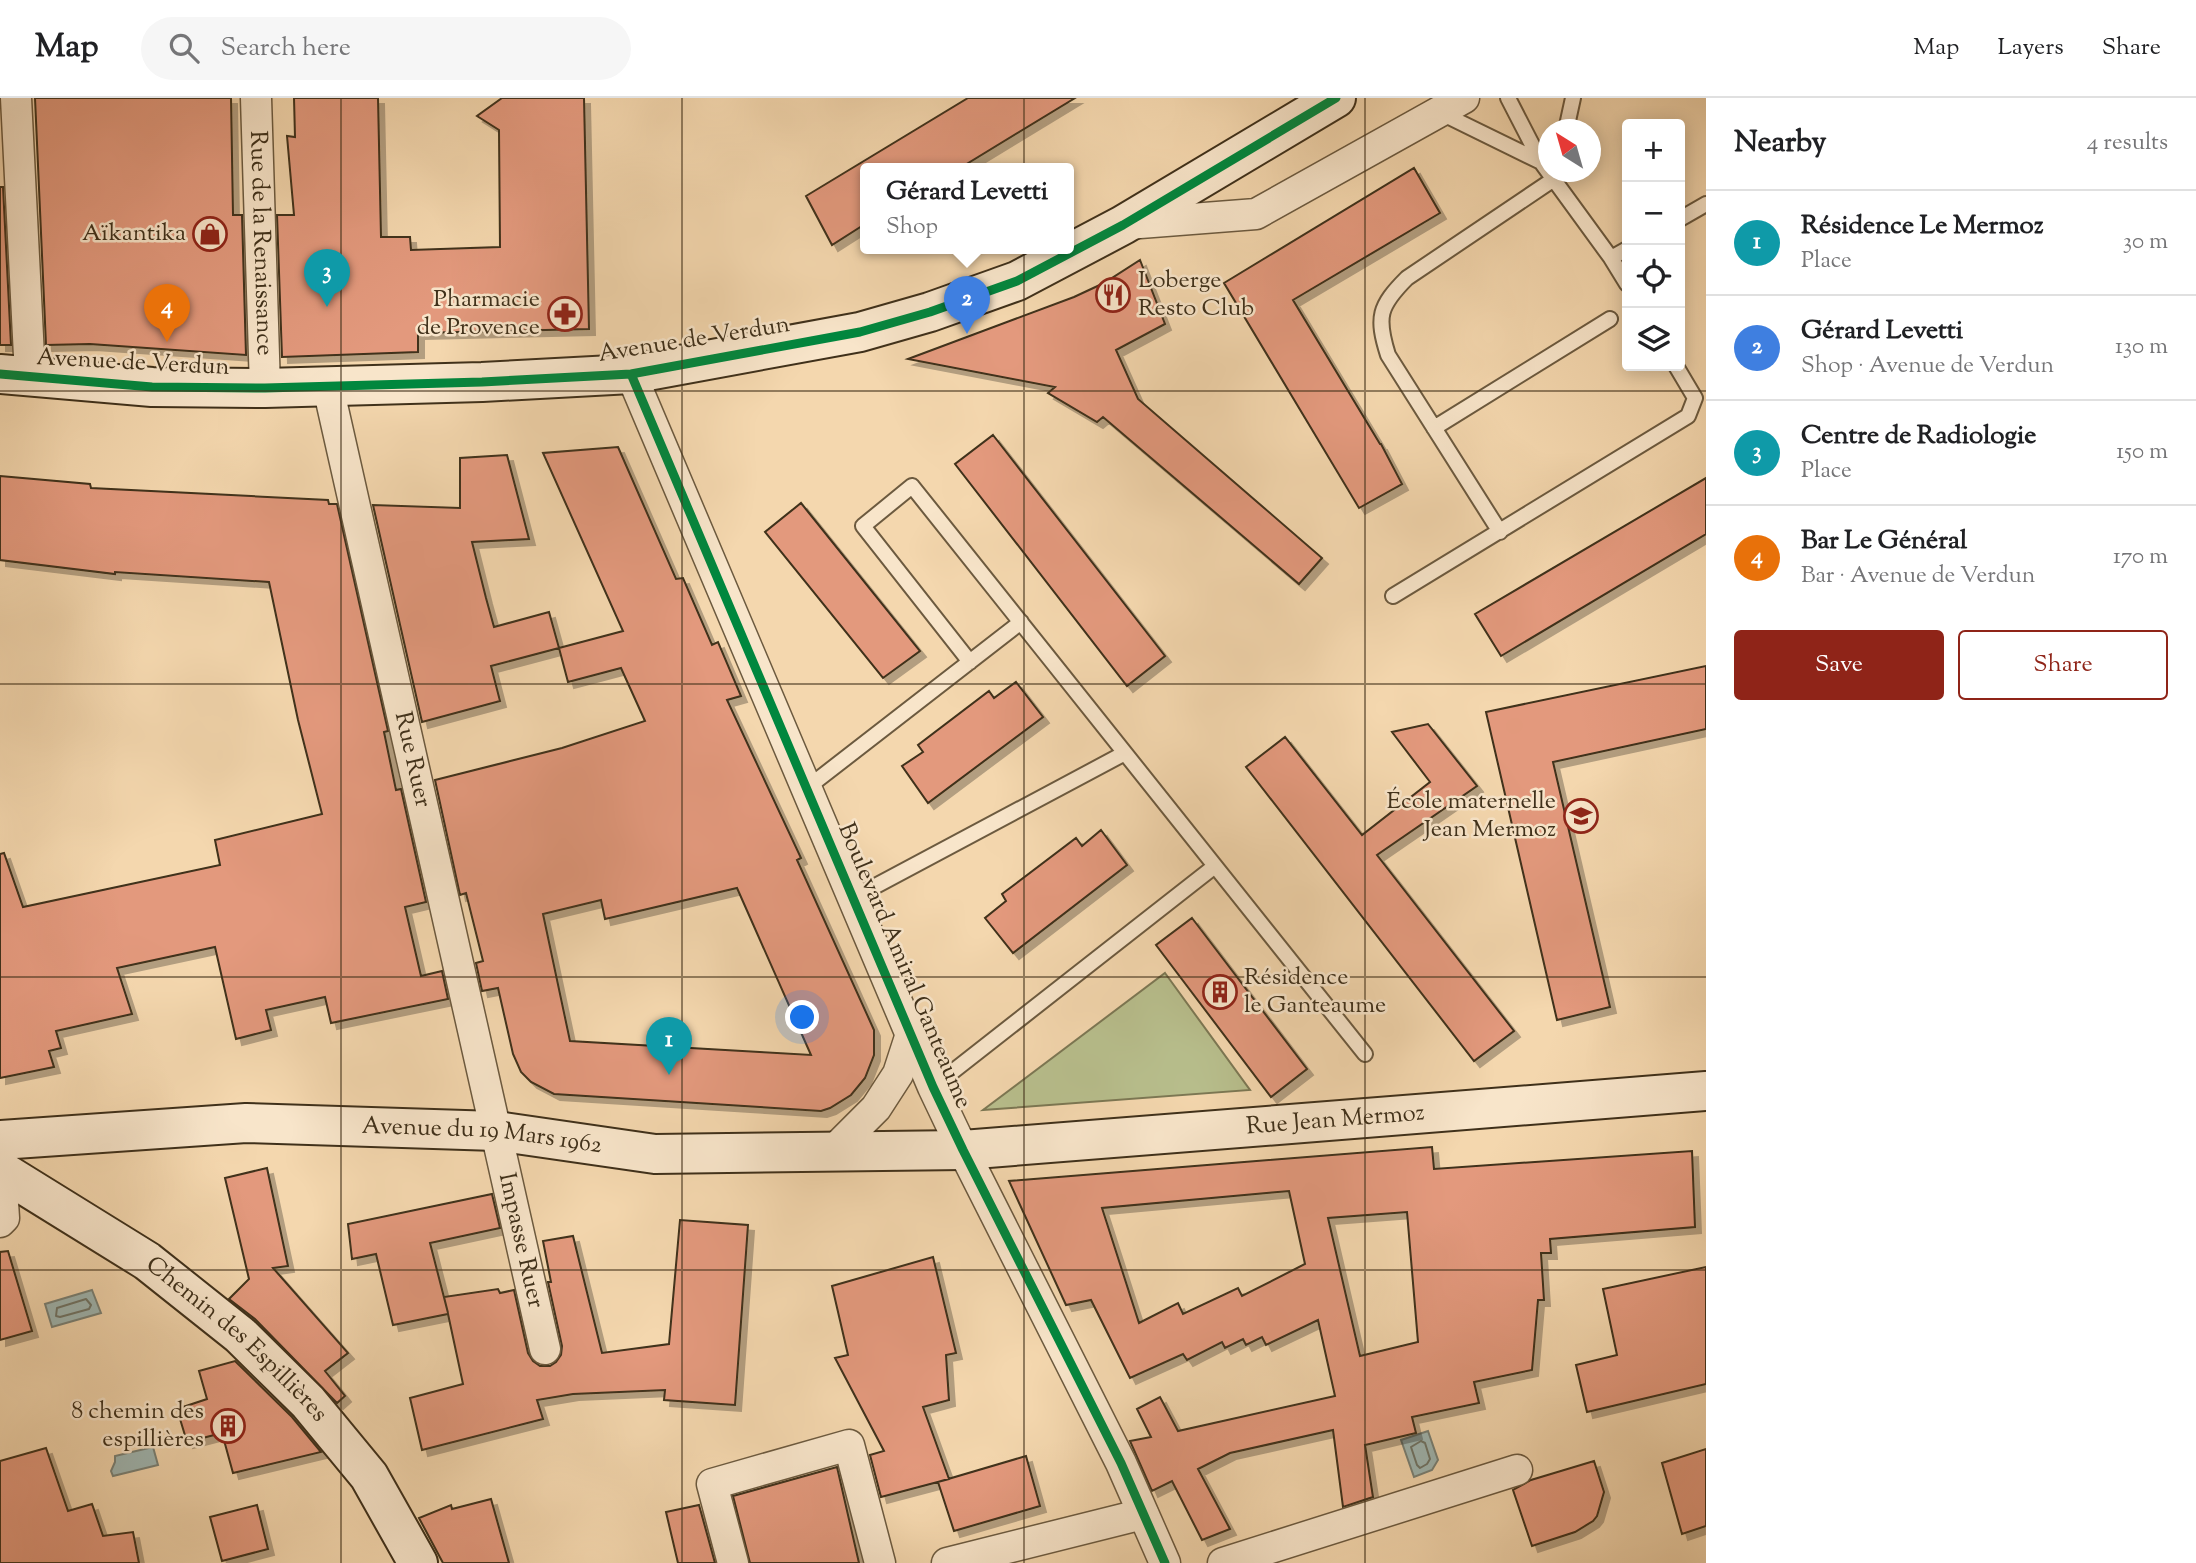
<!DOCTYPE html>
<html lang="en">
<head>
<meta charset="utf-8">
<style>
	:root { --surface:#fff; --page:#f6f6f6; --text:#202124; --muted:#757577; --line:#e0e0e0; --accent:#8f2418 }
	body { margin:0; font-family:"Sorts Mill Goudy",serif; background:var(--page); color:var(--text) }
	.controls { position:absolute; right:21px; top:21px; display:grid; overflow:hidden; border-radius:7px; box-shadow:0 4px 18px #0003 }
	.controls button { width:63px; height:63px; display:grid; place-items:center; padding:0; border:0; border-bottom:2px solid var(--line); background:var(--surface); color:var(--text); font:35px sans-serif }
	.compass { position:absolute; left:1538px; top:21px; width:63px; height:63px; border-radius:50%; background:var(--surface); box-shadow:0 4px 18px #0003; rotate:323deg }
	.you { position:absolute; left:803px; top:920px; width:24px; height:24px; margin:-18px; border:5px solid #fff; border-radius:50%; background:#1a73e8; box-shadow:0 0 0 10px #1a73e833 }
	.badge { display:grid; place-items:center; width:46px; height:46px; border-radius:50%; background:var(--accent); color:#fff; font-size:23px; font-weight:700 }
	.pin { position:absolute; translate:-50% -58px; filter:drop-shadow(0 2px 4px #0008) }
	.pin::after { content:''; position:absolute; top:37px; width:24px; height:21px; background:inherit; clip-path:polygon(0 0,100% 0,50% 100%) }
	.popup { position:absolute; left:860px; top:65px; width:214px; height:91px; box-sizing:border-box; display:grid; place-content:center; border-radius:7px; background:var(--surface); filter:drop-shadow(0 2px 5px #0005); font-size:23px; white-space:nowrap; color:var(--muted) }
	.popup b { font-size:26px; color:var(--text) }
	.popup::after { content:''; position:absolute; left:50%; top:100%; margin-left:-14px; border:14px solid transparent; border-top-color:var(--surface) }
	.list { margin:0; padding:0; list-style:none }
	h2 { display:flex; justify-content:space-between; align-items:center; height:91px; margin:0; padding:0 28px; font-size:30px }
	h2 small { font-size:23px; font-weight:400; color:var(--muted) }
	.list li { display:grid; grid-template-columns:46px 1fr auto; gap:21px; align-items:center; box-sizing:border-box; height:105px; padding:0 28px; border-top:2px solid var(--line) }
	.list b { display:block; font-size:26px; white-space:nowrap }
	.list p { margin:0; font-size:23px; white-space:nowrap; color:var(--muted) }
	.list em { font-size:23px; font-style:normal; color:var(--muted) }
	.actions { display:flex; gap:14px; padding:21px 28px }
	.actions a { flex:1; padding:16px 0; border:2px solid var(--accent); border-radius:7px; text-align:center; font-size:24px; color:var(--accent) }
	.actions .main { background:var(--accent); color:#fff }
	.icon { flex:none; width:38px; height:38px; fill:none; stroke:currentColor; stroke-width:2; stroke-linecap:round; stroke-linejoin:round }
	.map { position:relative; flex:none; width:1706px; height:1465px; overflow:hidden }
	header { display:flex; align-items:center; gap:42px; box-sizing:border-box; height:98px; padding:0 35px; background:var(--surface); border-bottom:2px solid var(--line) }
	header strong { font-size:33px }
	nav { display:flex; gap:38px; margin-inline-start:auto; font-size:24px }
	.search { width:490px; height:63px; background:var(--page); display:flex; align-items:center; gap:18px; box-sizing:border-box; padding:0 24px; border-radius:38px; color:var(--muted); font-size:26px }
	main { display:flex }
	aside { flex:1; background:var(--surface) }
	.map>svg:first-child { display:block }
	.green { fill:#b8bf8d; stroke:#7c7854; stroke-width:2 }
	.water { fill:#9fb7b3; stroke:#798176; stroke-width:2 }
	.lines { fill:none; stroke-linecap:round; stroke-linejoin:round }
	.shore { stroke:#6f7466; stroke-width:2 }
	.building { fill:#e3997d; stroke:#3f301a; stroke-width:2; fill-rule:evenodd; filter:url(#shadow) }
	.lane-casing { stroke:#6c5a3f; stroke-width:18 }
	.street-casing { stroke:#6c5a3f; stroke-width:33 }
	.secondary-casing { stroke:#3f301a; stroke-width:42 }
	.lane { stroke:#f8e5ca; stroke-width:14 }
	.street { stroke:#f8e5ca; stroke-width:30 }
	.secondary { stroke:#f8e5ca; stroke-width:38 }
	.cycleway-casing { stroke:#f8e5ca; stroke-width:13 }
	.cycleway { stroke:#00873e; stroke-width:9 }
	.grid { fill:none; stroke:#3f301a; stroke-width:2; stroke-opacity:0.55 }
	.labels { text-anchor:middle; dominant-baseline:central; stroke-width:5; stroke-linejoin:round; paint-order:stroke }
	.poi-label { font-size:24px; fill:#3f301a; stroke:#f8e5ca; text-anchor:end }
	.street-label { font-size:24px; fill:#3f301a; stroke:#f8e5ca }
</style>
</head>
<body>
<header>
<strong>Map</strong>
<div class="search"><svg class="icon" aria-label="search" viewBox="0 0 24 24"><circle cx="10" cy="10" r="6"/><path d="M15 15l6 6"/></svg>Search here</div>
<nav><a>Map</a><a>Layers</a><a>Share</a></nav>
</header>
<main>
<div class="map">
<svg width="1706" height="1465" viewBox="0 0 1706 1465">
	<defs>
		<filter id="shadow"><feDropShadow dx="6" dy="6" stdDeviation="0" flood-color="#0004"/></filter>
	</defs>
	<rect width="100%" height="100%" fill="#f4d7ae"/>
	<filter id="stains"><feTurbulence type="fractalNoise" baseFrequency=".00286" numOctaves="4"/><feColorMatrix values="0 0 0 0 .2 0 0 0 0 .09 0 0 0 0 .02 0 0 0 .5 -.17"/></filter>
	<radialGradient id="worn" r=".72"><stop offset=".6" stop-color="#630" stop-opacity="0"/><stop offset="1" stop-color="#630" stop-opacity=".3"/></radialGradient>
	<path class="green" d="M1165,875L1250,992L983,1012Z"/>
	<path class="water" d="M92,1192L101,1215L52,1229L45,1206Z
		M1428,1333L1438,1362L1432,1372L1414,1379L1401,1342Z
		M153,1349L158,1367L113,1378L111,1373L115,1364V1358Z"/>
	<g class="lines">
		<path class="shore" d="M86,1201L91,1207L89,1211L60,1219L56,1218L57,1210Z
			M1421,1343L1425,1345L1430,1361L1427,1366L1420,1370L1417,1367L1411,1349Z"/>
	</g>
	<path class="building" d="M35,0H231L233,117H242L246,257L90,246L46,247Z
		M294,0H378L381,139H410L411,152L500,149L499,32L477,18L502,0H584L589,231L418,235V254L282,259L277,117H294L287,38L295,39Z
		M968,0H1075L960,70H865V126L832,147L806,98Z
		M1414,70L1440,115L1293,202L1380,346H1381L1402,386L1359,410L1224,185Z
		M0,89H3L11,247H0Z
		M1140,162L1165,226L1116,252L1138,301L1322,460L1299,486L1103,319L1097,324L1048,295L1055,289L908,261L1074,199L1104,185Z
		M993,337L1165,558L1127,588L955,366Z
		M618,349L676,481L683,480L712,547L718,544L741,598L727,602L801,760L797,762L874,932V957L865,980L851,997L830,1010L821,1013L554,996L531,984L521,974L513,956L498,890L482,893L476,865L483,863L466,795L460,797L435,682L562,650L645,623L621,570L568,584L559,550L623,533L543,355ZM737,790L811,957L570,943L543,816L601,802L605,821Z
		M507,357L529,441L472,444L486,500L494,529L549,514L559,550L491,568L500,603L422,624L373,407L460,410V360Z
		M0,378L90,386L91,390L328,402L329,406H337L388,633L384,634L396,692L401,691L426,804L405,809L421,878L442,873L448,901L331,925L325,899L266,912L271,932L236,941L215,849L117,870L132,916L56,933L61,950L49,953L54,969L0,980V756L4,755L23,809L220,767L215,742L322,716L298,622L269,484L115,474V476L0,462Z
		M1706,380V436L1501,558L1475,516Z
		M801,405L920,553L883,580L765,434Z
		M1706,568V631L1553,664L1610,909L1557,922L1486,614Z
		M1016,584L1043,619L928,705L902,668L923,654L918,647L989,593L994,600Z
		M1428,626L1477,688L1377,757L1514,933L1474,963L1246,669L1285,639L1362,737L1430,684L1392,634Z
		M1101,732L1127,767L1013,855L985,820L1006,803L1002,796L1076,740L1082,748Z
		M1192,820L1307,971L1271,999L1156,847Z
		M1432,1049L1434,1071L1692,1053L1695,1129L1550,1141L1551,1155H1541L1544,1202H1538L1532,1272L1474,1284L1479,1305L1412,1319L1416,1335L1365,1347L1373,1399L1343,1409L1333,1332L1230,1355L1198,1371L1230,1431L1202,1442L1172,1383L1152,1393L1130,1343L1151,1339L1137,1311L1160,1299L1178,1333L1335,1298L1318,1222L1266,1247L1262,1239L1246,1247L1243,1241L1225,1250L1222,1244L1187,1262L1183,1256L1130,1280L1091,1202L1066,1207L1009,1083ZM1289,1093L1305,1166L1242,1198L1238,1190L1183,1216L1178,1205L1139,1225L1102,1110ZM1407,1114L1418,1244L1360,1258L1328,1120Z
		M267,1070L288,1168L273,1170L348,1255L325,1273L345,1298L337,1305L255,1221L229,1201L249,1181L225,1080Z
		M492,1096L500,1130L430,1145L448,1215L444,1199L498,1191L500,1195L514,1192L528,1255L533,1263L540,1268H550L556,1264L561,1257L562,1248L548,1184H551L543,1143L573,1138L602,1255L669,1246L680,1122L748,1127L735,1307L664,1302L665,1292L573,1296L537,1302L543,1321L422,1352L410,1300L463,1286L448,1216L393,1227L376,1156L352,1161L348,1126Z
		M8,1153L32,1233L0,1242V1154Z
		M933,1159L956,1255L946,1257L949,1302L923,1309L949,1381L881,1399L870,1357L884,1353L835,1260L848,1257L832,1188Z
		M1706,1169V1286L1587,1314L1576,1267L1617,1257L1603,1191Z
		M235,1263L292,1319L321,1354L233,1375L222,1335L187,1344L177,1311L207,1301L199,1273Z
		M46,1350L68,1413L92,1406L103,1438L133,1434L139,1465H0V1363Z
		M1706,1351V1428L1682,1436L1662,1365Z
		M1026,1358L1040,1408L954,1433L938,1384Z
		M1594,1363L1604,1394L1597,1418L1593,1423L1575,1434L1532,1448L1513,1392L1531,1382Z
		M837,1369L859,1465H750L733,1398Z
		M491,1401L509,1465H443L419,1420L451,1407L452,1411Z
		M257,1407L268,1451L222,1463L210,1419Z
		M699,1407L715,1465H678L666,1414Z"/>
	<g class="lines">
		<g class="lane-casing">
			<path id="lane" d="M1508,0L1541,64L1611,160L1627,186
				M1439,14L1541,64
				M1566,32L1573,0
				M1680,121L1706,106
				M1611,160L1627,151
				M1434,330L1610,221
				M1500,434L1388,257C1376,219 1379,208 1407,180L1554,81L1556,74
				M1393,498L1688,318L1695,300L1676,268
				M970,564L863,428L912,388L1365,956
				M807,690L1021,524
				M853,800L1125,655
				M933,989L1215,768"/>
		</g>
		<g class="street-casing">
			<g id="street">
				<path d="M16,0L30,278"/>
				<path id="s1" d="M256,0L265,290"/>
				<path d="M1127,126L1256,116L1464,0"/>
				<path d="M631,276L933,989L963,1052L1121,1365L1165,1465"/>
				<path id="s2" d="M328,289L545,1251"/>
				<path d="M832,1054L876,1010L898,976L911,936"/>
				<path d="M0,1124L4,1120L1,1074"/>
				<path d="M733,1465L712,1386L849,1347L880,1465"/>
				<path d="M947,1465L1143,1416"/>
				<path d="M1223,1465L1517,1372"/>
			</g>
		</g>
		<g class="secondary-casing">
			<g id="secondary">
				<path d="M0,276L152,289L265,290L482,284L631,276L860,234L930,214L1017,183L1123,127L1336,0"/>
				<path id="s3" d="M0,1042L246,1025L496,1033L655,1056L963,1052L1706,993"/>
				<path id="s4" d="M0,1072L147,1163L240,1237L308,1304L369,1378L418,1465"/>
			</g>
		</g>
		<use href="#lane" class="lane"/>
		<use href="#street" class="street"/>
		<use href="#secondary" class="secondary"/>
		<g class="cycleway-casing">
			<path id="cycleway" d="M0,276L152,289L265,290L482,284L631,276L860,234L930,214L1017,183L1123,127L1336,0
				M631,276L933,989L963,1052L1121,1365L1165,1465"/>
		</g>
		<use href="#cycleway" class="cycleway"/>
	</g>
	<path class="grid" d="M341,0V1465M682,0V1465M1024,0V1465M1365,0V1465M0,293H1706M0,586H1706M0,879H1706M0,1172H1706"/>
	<defs>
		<g id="shop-ring" transform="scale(1.75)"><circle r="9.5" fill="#f8e5ca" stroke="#8f2418" stroke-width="1.5"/><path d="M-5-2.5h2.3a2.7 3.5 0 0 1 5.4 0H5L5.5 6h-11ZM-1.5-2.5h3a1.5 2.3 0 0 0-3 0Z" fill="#8f2418"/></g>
		<g id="restaurant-ring" transform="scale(1.75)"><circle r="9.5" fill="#f8e5ca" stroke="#8f2418" stroke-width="1.5"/><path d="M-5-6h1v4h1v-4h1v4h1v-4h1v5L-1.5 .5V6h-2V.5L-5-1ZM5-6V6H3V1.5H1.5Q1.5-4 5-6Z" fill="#8f2418"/></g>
		<g id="pharmacy-ring" transform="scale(1.75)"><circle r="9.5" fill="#f8e5ca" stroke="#8f2418" stroke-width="1.5"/><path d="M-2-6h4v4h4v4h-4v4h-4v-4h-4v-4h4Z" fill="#8f2418"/></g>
		<g id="school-ring" transform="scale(1.75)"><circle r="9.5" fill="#f8e5ca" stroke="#8f2418" stroke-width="1.5"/><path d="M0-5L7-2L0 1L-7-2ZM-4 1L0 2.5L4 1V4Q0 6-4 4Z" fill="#8f2418"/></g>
		<g id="building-ring" transform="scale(1.75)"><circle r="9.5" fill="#f8e5ca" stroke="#8f2418" stroke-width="1.5"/><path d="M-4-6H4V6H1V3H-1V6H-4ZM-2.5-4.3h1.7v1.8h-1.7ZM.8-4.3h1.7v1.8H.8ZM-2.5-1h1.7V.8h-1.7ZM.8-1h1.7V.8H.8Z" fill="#8f2418"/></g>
	</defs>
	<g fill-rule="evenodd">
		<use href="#shop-ring" x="210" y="136"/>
		<use href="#restaurant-ring" x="1113" y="197"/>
		<use href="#pharmacy-ring" x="565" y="216"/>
		<use href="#school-ring" x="1581" y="718"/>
		<use href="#building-ring" x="1220" y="894"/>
		<use href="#building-ring" x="228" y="1328"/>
	</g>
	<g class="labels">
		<g class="poi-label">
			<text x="186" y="136">Aïkantika</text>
			<text x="1138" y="183" text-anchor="start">Loberge<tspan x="1138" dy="28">Resto Club</tspan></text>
			<text x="540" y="202">Pharmacie<tspan x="540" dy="28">de Provence</tspan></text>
			<text x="1556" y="704">École maternelle<tspan x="1556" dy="28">Jean Mermoz</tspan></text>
			<text x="1244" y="880" text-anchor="start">Résidence<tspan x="1244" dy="28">le Ganteaume</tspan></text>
			<text x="204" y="1314">8 chemin des<tspan x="204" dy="28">espillières</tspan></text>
		</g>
		<g class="street-label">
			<text stroke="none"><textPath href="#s1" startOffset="145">Rue de la Renaissance</textPath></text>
			<text transform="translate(694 242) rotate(-9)">Avenue de Verdun</text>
			<text transform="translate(133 265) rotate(3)">Avenue de Verdun</text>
			<text stroke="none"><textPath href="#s2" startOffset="382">Rue Ruer</textPath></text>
			<text transform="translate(904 868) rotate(67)">Boulevard Amiral Ganteaume</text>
			<text stroke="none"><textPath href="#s3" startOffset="1339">Rue Jean Mermoz</textPath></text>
			<text stroke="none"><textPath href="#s3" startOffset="483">Avenue du 19 Mars 1962</textPath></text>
			<text stroke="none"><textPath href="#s2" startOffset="875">Impasse Ruer</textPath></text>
			<text stroke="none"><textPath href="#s4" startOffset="292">Chemin des Espillières</textPath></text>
		</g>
	</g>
	<rect width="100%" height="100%" filter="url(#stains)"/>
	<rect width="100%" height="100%" fill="url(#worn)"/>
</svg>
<div class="controls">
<button>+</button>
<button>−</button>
<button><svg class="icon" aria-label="locate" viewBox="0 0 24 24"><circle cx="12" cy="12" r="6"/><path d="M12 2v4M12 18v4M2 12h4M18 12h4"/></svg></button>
<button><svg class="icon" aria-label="layers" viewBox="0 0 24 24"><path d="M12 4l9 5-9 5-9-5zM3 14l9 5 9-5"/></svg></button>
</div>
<svg class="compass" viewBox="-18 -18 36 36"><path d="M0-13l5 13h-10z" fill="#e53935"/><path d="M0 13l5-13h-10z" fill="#757577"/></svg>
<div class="you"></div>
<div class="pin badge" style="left:669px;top:977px;background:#0f9aa8">1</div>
<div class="pin badge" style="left:967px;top:236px;background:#3f7fe0">2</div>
<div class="popup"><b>Gérard Levetti</b>Shop</div>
<div class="pin badge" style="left:327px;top:209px;background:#0f9aa8">3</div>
<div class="pin badge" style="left:167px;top:244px;background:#e8710a">4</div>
</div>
<aside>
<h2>Nearby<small>4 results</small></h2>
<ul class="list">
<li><span class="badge" style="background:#0f9aa8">1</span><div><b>Résidence Le Mermoz</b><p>Place</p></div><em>30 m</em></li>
<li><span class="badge" style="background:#3f7fe0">2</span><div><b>Gérard Levetti</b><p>Shop · Avenue de Verdun</p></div><em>130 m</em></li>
<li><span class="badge" style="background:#0f9aa8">3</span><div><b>Centre de Radiologie</b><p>Place</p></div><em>150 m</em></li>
<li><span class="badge" style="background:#e8710a">4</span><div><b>Bar Le Général</b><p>Bar · Avenue de Verdun</p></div><em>170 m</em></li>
</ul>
<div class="actions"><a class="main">Save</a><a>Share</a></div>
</aside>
</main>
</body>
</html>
